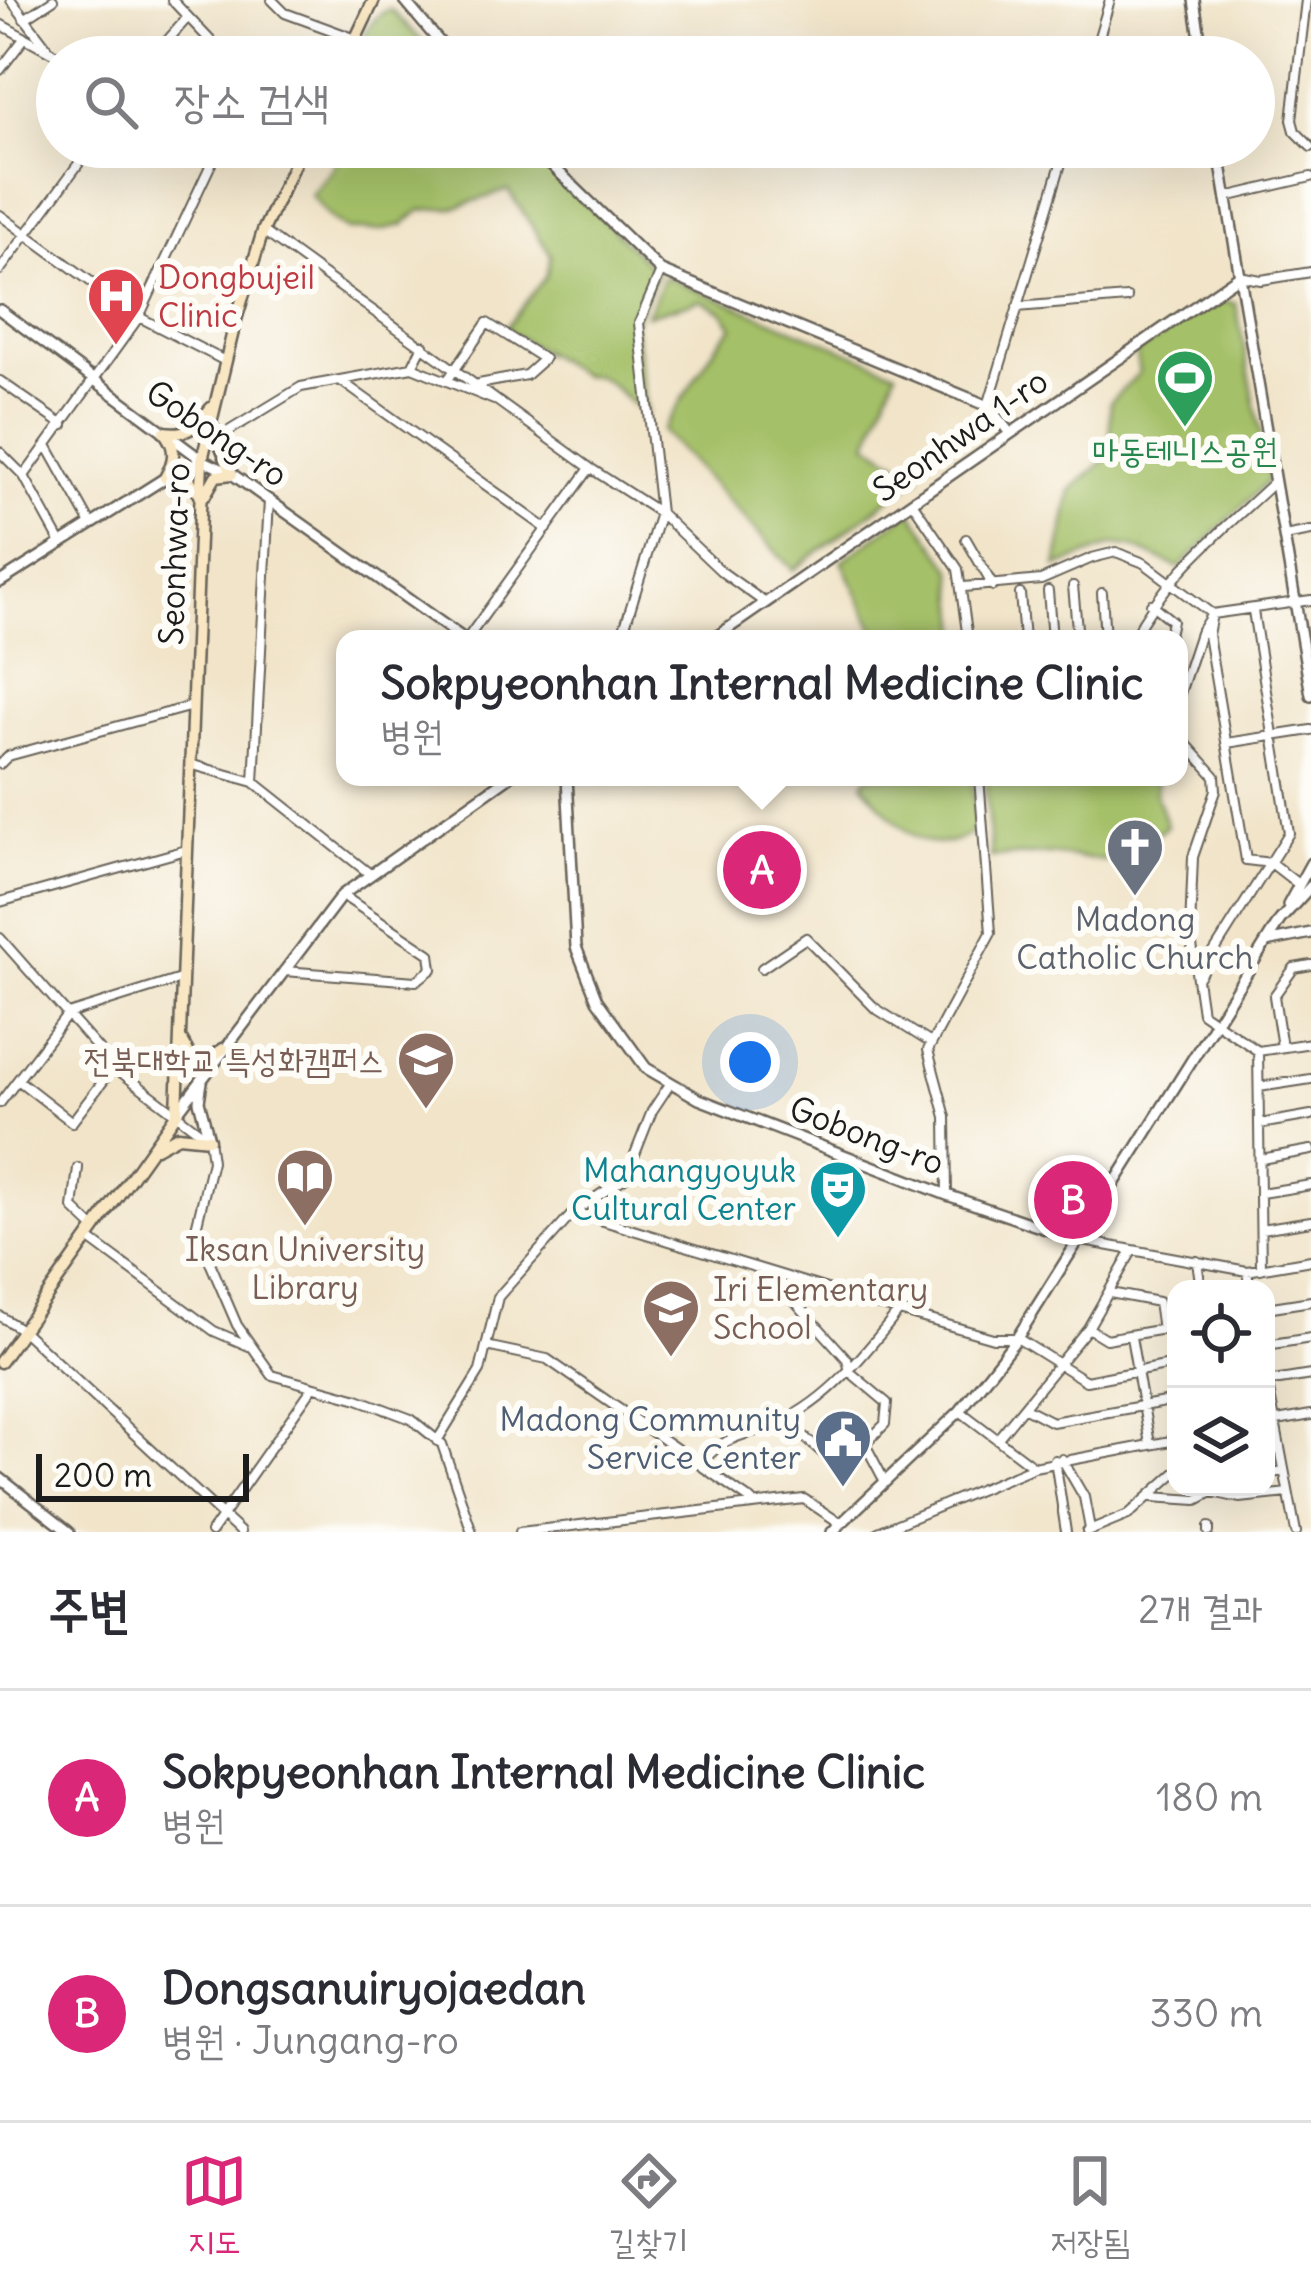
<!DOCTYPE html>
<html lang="ko">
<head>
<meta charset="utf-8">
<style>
	:root { --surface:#fff; --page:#f2f2f3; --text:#2b2b33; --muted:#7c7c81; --line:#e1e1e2; --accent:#db2777 }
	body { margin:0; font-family:Delius,"Poor Story",sans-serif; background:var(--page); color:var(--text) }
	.controls { position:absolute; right:36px; bottom:36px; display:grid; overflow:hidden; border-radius:24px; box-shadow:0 12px 48px #0002 }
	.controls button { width:108px; height:108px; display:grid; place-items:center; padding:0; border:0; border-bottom:3px solid var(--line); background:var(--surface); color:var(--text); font:60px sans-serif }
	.scale { position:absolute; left:36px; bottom:30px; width:213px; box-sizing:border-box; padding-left:12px; border:6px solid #1c1c1c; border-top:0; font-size:33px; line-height:42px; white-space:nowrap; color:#1c1c1c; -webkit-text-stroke:9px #fdfcf7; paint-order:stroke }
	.you { position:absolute; left:750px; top:1062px; width:42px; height:42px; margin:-30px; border:9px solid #fff; border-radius:50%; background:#1a73e8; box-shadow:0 0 0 18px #1a73e833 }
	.badge { display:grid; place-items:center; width:78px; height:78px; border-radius:50%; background:var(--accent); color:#fff; font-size:39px; font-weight:700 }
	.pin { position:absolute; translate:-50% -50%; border:6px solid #fff; box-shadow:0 3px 12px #0006 }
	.popup { position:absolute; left:336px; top:630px; width:852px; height:156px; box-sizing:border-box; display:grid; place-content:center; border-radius:24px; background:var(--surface); filter:drop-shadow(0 3px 9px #0005); font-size:39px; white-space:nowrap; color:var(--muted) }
	.popup b { font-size:45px; color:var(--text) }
	.popup::after { content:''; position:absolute; left:50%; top:100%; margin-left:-24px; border:24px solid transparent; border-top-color:var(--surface) }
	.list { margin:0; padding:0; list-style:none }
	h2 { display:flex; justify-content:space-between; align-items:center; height:156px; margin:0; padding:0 48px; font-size:51px }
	h2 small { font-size:39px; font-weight:400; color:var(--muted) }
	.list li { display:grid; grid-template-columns:78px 1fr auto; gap:36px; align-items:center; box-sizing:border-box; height:216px; padding:0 48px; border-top:3px solid var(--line) }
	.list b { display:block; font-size:45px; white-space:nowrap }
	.list p { margin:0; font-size:39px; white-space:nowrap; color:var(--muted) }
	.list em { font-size:39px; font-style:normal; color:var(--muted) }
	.icon { flex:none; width:66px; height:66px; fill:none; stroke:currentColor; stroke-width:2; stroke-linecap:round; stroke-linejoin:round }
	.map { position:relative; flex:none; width:1311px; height:1532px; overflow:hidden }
	.search { position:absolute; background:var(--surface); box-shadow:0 12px 48px #0002; left:36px; right:36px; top:36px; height:132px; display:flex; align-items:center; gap:30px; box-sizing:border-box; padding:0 42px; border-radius:66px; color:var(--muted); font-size:45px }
	.sheet { height:588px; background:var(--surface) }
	nav { display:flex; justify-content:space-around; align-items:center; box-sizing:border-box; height:168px; border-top:3px solid var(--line); background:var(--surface); font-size:33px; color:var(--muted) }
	nav a { display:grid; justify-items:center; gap:6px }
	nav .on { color:var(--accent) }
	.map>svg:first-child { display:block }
	.green { fill:#a4c067; stroke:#606e42; stroke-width:3 }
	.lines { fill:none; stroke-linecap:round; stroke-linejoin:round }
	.minor-casing { stroke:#676259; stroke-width:12 }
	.tertiary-casing { stroke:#676259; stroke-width:14 }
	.secondary-casing { stroke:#676259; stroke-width:15 }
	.minor { stroke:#fff; stroke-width:8 }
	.tertiary { stroke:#fff; stroke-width:9 }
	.secondary { stroke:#f9e7c3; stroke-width:10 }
	.labels { text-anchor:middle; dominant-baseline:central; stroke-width:12; stroke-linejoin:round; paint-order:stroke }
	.health-label { font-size:33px; fill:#be3a42; stroke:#fdfcf7; text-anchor:start }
	.street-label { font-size:33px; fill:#1c1c1c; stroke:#fdfcf7 }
	.leisure-label { font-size:33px; fill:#27864d; stroke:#fdfcf7 }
	.worship-label { font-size:33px; fill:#5b616d; stroke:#fdfcf7 }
	.education-label { font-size:33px; fill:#785e54; stroke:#fdfcf7; text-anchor:end }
	.culture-label { font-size:33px; fill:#0d838f; stroke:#fdfcf7; text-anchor:end }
	.service-label { font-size:33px; fill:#4e5e75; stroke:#fdfcf7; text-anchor:end }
</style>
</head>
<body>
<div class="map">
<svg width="1311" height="1532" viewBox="0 0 1311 1532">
	<rect width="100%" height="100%" fill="#fdfcf7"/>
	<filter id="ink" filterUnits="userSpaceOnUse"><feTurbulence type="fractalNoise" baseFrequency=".00833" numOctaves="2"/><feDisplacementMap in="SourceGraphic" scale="24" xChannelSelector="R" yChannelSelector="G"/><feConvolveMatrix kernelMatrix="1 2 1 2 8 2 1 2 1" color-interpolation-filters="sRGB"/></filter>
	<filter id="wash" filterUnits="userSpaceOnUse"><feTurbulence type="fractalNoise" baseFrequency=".004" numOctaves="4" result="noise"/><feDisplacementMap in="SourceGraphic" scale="48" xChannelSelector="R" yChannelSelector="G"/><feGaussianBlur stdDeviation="2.7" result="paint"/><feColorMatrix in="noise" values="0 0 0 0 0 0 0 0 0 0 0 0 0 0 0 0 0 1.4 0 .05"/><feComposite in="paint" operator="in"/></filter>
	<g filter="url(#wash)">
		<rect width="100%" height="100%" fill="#f1e4c9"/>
		<path class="green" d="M390,9L438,57H354C363,38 370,17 390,9Z
			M337,147H530L657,273L634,323L647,412C622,404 610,370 583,376L505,329L546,276L551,255L508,190L453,208L421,210L403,225L380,230H348L331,219L311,195L334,168Z
			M664,276L896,371L868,443L920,476L793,570L662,431L718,343L733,327L723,312L701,300L647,315Z
			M1214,299L1236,304L1269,480L1179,568L1132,547L1113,545L1057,567L1071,490L1111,455L1110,402L1139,373L1136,353Z
			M911,511L953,570L961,639H879L842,561Z
			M867,777H972L977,829C925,869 895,820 863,784Z
			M985,777H1157L1156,795L1167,826L1123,863L1048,854L991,857Z"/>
	</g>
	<g filter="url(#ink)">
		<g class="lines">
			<g class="minor-casing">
				<path id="minor" d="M11,0L50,51
					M172,0L226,57
					M272,0L285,13L356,39
					M1306,0L1292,120L1295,131L1311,147
					M24,19L53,0
					M0,24L60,57
					M153,57L188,17
					M1093,57L1110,0
					M0,70L23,40
					M1226,197L1311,177
					M0,215L139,317L225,361
					M263,231L590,468L660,513L722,572L764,602
					M0,270L91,147
					M1239,276L1261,280L1311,272
					M1017,307L1127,298
					M412,367L423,345
					M0,381L63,425
					M341,381L547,529
					M447,381L487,323L544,359L526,375L479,384
					M988,406L1066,147
					M214,440L301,387L412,367L494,400
					M48,447L91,524
					M0,452L24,476L61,543
					M24,476L139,317L219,147
					M912,502L958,569L968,639
					M1284,536L1311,531
					M966,539L993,586
					M1073,586L1078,639
					M964,587L1041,580L1092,558L1116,552L1144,563L1212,614L1208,635L1246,860L1271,863L1298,884
					M1048,591L1052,639
					M1102,593L1105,639
					M1020,594L1024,639
					M1151,604L1172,621L1168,639
					M467,639L590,468
					M621,639L660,513L639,323L661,271
					M1133,639C1165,576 1222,531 1273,483
					M1179,696L1200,633L1212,614L1311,600
					M1179,736L1215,776L1216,790L1193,857L1190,931L1202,1013L1258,1051L1311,1043
					M1227,743L1311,730
					M0,764L8,756L192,706
					M193,765L254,782L370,874
					M254,782L269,500
					M0,902L186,850
					M0,938L114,1067L209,1139L212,1161L196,1228L199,1237L237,1325L272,1375L355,1398L411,1419L442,1444L472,1532
					M762,968L806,938L875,1008L931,1043
					M284,971L416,981L432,969L430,954L342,895
					M1197,979L1289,833L1253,611
					M1282,1047L1274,996L1294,968L1311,965
					M1258,1051L1261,1269
					M18,1080L72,1122L114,1067
					M1259,1087L1311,1079
					M0,1103L68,1014L180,979
					M1260,1124L1311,1115
					M1261,1159L1311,1150
					M78,1168L73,1208L94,1228
					M1261,1193L1311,1185
					M947,1195L946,1117L928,1050L991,933L979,777
					M574,1212L899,1311L993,1338H1017L1086,1381L1176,1364
					M1261,1229L1311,1221
					M88,1238L214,1331L249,1346
					M1078,1240L1247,1271L1311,1260
					M1197,1261L1201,1289
					M1247,1271L1250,1289
					M798,1281L792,1298L847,1359L850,1372L887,1403L885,1424L865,1444L884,1480
					M1110,1293L1158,1302L1162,1330
					M1266,1308L1311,1301
					M0,1316L22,1330L240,1532
					M1088,1328L1106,1339L1176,1327
					M1131,1337L1150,1444
					M1266,1345L1311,1338
					M486,1346L547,1359L752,1501
					M1266,1374L1296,1532
					M1267,1382L1311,1375
					M1025,1408L1052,1422L1176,1400
					M960,1411L1034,1467L1176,1440
					M785,1420L826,1456L865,1444
					M1266,1423L1311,1415
					M999,1437L1088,1328L1132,1251
					M437,1441L480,1371L498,1297L574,1212L626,1177L652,1111L670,1084
					M1266,1451L1280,1449
					M1062,1459L1084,1497L1090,1529
					M1055,1460L1066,1532
					M701,1463C731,1430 745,1438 782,1421C831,1398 866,1352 899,1311
					M1266,1474L1284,1471
					M1151,1497L1197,1500L1212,1492L1240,1498L1288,1493
					M211,1532L313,1387
					M520,1532L804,1499L840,1523
					M878,1532L1034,1467
					M1087,1532L1128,1515L1176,1472
					M1209,1532V1527"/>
			</g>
			<g class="tertiary-casing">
				<path id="tertiary" d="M404,0L452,57
					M1194,0L1203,57
					M533,147L661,271L988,406L1009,432
					M1218,147L1311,695
					M0,310L202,460L232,474L464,639
					M0,582L165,478L202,460
					M713,639L1239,276
					M567,777L576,947L597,1000L646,1068L699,1099L947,1195L1078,1240
					M1288,905L1311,863
					M1266,942L1311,933
					M202,1082L199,1101L209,1139
					M179,1110L342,895L509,777
					M0,1478L69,1532
					M832,1532L960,1411L1017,1338L1280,920L1311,886"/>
			</g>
			<g class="secondary-casing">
				<path id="secondary" d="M347,57L374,0
					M164,432C189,436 196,426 211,408
					M164,432C177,448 175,460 165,478
					M165,478L184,473L201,496
					M205,495L216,476L232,474L213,427
					M182,1041L193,1061L200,1065L223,1049
					M156,1148L178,1136L209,1139
					M0,1362L177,1113L202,460L235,323L263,231L302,147"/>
			</g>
			<use href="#minor" class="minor"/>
			<use href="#tertiary" class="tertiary"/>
			<use href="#secondary" class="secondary"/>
		</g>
	</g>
	<defs>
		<g id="hospital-pin" transform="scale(3)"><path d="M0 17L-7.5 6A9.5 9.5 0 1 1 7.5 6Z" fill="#e0444e" stroke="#fdfcf7"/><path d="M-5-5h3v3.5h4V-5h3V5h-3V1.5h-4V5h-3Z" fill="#fff"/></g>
		<g id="stadium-pin" transform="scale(3)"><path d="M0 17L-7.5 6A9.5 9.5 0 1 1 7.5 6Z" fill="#2e9e5b" stroke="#fdfcf7"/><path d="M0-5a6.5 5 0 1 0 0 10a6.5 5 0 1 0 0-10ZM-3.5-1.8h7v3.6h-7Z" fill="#fff"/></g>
		<g id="church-pin" transform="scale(3)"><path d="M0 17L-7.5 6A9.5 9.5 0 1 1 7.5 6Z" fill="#6b7280" stroke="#fdfcf7"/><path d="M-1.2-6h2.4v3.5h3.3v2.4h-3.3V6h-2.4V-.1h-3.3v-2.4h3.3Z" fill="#fff"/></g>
		<g id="university-pin" transform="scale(3)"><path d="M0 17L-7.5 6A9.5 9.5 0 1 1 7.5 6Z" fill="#8d6e63" stroke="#fdfcf7"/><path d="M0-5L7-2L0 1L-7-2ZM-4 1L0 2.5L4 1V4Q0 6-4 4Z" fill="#fff"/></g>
		<g id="library-pin" transform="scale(3)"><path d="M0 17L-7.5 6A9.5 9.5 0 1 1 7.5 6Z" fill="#8d6e63" stroke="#fdfcf7"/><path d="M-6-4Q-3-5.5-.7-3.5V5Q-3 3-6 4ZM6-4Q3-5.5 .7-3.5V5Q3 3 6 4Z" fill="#fff"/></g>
		<g id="theatre-pin" transform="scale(3)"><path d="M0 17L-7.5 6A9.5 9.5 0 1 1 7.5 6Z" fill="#0f9aa8" stroke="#fdfcf7"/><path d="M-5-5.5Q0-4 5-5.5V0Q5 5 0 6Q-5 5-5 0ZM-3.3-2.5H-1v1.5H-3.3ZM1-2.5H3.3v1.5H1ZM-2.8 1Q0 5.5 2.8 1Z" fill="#fff"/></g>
		<g id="school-pin" transform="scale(3)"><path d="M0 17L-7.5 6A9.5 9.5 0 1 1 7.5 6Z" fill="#8d6e63" stroke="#fdfcf7"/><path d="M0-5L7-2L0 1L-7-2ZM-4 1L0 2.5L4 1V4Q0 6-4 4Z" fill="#fff"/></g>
		<g id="civic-pin" transform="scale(3)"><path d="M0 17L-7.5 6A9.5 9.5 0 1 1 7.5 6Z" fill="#5c6f8a" stroke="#fdfcf7"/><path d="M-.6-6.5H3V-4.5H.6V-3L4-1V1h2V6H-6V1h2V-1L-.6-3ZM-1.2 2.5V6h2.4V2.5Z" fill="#fff"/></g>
	</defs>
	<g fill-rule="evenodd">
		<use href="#hospital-pin" x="116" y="296"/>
		<use href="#stadium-pin" x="1185" y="378"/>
		<use href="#church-pin" x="1135" y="847"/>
		<use href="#university-pin" x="426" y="1060"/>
		<use href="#library-pin" x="305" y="1177"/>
		<use href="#theatre-pin" x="838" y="1189"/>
		<use href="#school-pin" x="671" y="1308"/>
		<use href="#civic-pin" x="843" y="1438"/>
	</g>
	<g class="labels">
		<g class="health-label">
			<text x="158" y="277">Dongbujeil<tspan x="158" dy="38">Clinic</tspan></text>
		</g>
		<g class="street-label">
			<text transform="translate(217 433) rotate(34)">Gobong-ro</text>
			<text transform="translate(960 435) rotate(-35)">Seonhwa 1-ro</text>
			<text transform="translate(174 554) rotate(-88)">Seonhwa-ro</text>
			<text transform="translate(867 1135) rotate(21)">Gobong-ro</text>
		</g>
		<g class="leisure-label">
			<text x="1185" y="450">마동테니스공원</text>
		</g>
		<g class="worship-label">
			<text x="1135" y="919">Madong<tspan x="1135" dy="38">Catholic Church</tspan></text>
		</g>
		<g class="education-label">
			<text x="384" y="1060">전북대학교 특성화캠퍼스</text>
			<text x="305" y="1249" text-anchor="middle">Iksan University<tspan x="305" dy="38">Library</tspan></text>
			<text x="713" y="1289" text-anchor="start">Iri Elementary<tspan x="713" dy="38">School</tspan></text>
		</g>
		<g class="culture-label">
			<text x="796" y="1170">Mahangyoyuk<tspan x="796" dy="38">Cultural Center</tspan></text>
		</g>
		<g class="service-label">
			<text x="801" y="1419">Madong Community<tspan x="801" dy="38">Service Center</tspan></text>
		</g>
	</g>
</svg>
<div class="controls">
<button><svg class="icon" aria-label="locate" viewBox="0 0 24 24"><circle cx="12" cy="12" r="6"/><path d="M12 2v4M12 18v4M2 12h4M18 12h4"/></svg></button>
<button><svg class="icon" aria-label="layers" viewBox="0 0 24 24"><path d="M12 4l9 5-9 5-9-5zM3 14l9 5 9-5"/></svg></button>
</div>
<div class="scale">200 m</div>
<div class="you"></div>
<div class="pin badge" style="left:762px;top:870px">A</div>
<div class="popup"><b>Sokpyeonhan Internal Medicine Clinic</b>병원</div>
<div class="pin badge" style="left:1073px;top:1200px">B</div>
<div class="search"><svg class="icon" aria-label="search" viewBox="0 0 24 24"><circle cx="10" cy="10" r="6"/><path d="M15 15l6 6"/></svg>장소 검색</div>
</div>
<section class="sheet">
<h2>주변<small>2개 결과</small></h2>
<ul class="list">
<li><span class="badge">A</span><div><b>Sokpyeonhan Internal Medicine Clinic</b><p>병원</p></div><em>180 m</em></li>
<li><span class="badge">B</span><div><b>Dongsanuiryojaedan</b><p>병원 · Jungang-ro</p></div><em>330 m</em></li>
</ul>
</section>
<nav>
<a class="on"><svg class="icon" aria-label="map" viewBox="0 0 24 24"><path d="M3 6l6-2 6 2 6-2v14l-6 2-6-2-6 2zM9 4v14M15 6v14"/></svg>지도</a>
<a><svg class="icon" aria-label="directions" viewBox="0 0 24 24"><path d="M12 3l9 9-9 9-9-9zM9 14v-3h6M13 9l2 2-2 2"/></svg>길찾기</a>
<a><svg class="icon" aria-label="saved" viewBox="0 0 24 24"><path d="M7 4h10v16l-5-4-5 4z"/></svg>저장됨</a>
</nav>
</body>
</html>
